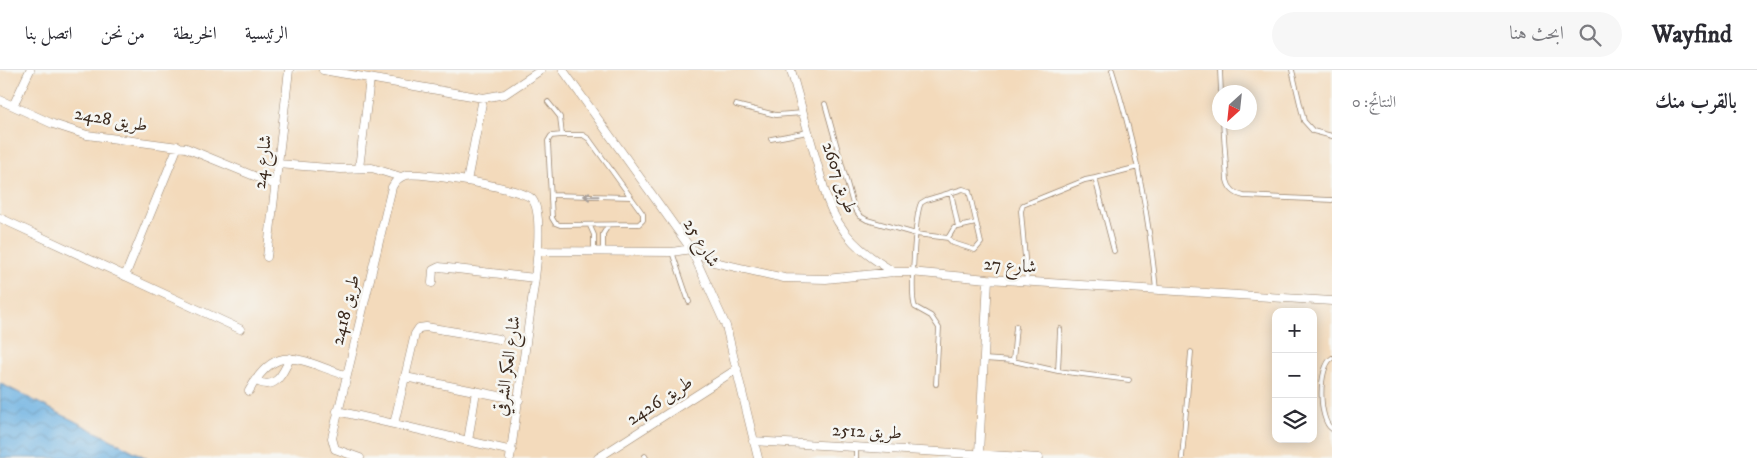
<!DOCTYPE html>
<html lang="ar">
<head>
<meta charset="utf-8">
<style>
	:root { --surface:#fff; --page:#f7f7f7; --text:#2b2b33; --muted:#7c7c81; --line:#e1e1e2 }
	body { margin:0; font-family:"IM FELL DW Pica",Amiri,serif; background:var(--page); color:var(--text); direction:rtl }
	.controls { position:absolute; right:15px; bottom:15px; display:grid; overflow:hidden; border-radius:10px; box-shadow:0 2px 12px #0003 }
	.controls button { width:45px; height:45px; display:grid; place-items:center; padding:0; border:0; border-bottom:1px solid var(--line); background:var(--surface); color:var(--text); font:25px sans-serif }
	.compass { position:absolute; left:1212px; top:15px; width:45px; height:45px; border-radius:50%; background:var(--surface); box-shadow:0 2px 12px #0003; rotate:207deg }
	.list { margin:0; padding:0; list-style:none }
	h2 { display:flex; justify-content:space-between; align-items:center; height:65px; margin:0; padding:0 20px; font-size:21px }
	h2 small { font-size:16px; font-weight:400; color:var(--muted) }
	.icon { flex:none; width:28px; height:28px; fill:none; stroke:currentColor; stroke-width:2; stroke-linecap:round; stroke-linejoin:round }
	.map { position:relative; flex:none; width:1332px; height:388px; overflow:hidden; direction:ltr }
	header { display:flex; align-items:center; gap:30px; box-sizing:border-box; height:70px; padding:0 25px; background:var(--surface); border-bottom:1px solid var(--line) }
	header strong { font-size:24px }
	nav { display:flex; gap:28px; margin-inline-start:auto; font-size:18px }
	.search { width:350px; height:45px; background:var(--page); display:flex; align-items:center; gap:12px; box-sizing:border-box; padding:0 18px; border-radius:28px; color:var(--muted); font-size:19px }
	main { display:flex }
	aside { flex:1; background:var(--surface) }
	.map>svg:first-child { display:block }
	.water { fill:url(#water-waves); stroke:#536d80 }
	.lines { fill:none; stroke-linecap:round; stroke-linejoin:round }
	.lane-casing { stroke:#97826c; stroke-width:5.5 }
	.street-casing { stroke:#97826c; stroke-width:9 }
	.lane { stroke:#fff; stroke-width:4 }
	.street { stroke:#fff; stroke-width:8 }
	.oneway { stroke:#a79f9a }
	.labels { text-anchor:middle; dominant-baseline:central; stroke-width:5; stroke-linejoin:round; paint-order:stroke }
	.street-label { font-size:18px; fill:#3b2a1e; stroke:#f6f6f2 }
</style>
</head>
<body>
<header>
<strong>Wayfind</strong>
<div class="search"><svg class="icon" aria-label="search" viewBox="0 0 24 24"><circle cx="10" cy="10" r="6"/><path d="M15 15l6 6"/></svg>ابحث هنا</div>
<nav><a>الرئيسية</a><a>الخريطة</a><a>من نحن</a><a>اتصل بنا</a></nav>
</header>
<main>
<aside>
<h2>بالقرب منك<small>النتائج: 0</small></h2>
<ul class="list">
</ul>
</aside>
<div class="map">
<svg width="1332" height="388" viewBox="0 0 1332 388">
	<defs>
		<pattern id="water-waves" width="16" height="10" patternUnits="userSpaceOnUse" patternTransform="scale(1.25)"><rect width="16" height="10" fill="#6bb0e1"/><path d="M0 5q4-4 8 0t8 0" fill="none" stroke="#598fb6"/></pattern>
	</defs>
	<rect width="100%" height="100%" fill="#f6f6f2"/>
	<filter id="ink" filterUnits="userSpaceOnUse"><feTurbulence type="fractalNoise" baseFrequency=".02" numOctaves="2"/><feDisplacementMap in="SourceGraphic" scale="10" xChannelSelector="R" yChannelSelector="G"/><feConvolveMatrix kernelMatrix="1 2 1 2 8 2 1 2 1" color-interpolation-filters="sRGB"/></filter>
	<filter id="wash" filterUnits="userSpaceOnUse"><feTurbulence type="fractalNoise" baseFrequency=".0096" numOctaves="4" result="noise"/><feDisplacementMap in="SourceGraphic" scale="20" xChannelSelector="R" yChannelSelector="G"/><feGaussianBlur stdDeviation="1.12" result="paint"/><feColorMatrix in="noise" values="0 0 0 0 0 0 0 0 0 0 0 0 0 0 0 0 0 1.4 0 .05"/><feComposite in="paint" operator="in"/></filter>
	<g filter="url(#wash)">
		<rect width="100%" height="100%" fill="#f3dabb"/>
		<path class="water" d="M0,313L147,388H0Z"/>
	</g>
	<g filter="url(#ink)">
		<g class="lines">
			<g class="lane-casing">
				<path id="lane" d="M1112,0C1135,72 1149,145 1156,220
					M1220,0L1221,22
					M1292,0L1304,51L1313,61L1332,66
					M548,32L560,47L562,65
					M825,34L854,138L860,146L867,150L916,164L948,168L953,173L975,180L981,173L969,121L963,119L926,130L921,133C915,144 910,227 915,237L931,246L939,258L936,314
					M736,35L776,45L803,43
					M1223,52L1227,110C1229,119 1235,124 1244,126L1332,130
					M562,65H583L589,69L643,144V150L639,154L560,155L555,153L552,148L548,71L551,66Z
					M771,69L808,62
					M1095,108L1138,97
					M951,122L958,157
					M551,125L631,127
					M590,156L594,165V181
					M948,168L954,158L976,153
					M603,181V164L608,156
					M672,182L689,232
					M1027,212L1021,141L1023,135L1085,110L1095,108L1114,181
					M1332,288C1318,297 1318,350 1332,359
					M984,289L1013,291L1058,301L1129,310
					M1013,291L1016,256
					M1058,301L1060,259
					M645,386L646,388
					M856,388V378
					M1182,388L1191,282"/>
			</g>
			<g class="street-casing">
				<path id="street" d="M323,0L483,28L505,24L541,0
					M563,0L691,179L726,256L758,388
					M791,0L827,129C840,165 862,183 894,202
					M0,30L53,54L87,65L186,78L276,115
					M13,36L30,0
					M278,94L341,99L372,98L401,107
					M359,98L370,9
					M467,111L483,28
					M0,148L240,259
					M538,181L672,182L691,179L714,192L784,208L826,209L894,202H910L988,209L1332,231
					M267,187L289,0
					M125,206L178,76
					M432,213L433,200L439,197L535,208
					M405,307L519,330
					M255,310C275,322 283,304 290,288
					M249,321C277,270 300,291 345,305
					M337,341L512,381
					M394,354L415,264L419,258L426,257L499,269
					M468,371L476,321
					M753,371L1039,388
					M979,383L988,209
					M360,388L335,379L332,368L392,117C395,111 399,107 406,105C422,102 523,118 532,129C543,142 537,191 535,208L510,388
					M598,388L737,299"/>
			</g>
			<use href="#lane" class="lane"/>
			<use href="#street" class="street"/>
		</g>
		<defs><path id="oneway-shaft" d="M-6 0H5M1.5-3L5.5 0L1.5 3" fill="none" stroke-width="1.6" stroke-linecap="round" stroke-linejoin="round" transform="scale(1.25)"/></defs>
		<use class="oneway" href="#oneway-shaft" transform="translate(591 126) rotate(-179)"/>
	</g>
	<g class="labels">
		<g class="street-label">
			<text transform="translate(111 50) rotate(10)">طريق 2428</text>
			<text transform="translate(263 92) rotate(-83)">شارع 24</text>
			<text transform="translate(839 108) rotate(71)">طريق 2607</text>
			<text transform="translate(701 173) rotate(59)">شارع 25</text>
			<text transform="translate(1010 196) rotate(4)">شارع 27</text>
			<text transform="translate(346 240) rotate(-76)">طريق 2418</text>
			<text transform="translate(508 296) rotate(-82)">شارع العكر الشرقي</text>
			<text transform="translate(660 331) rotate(-33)">طريق 2426</text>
			<text transform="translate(867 362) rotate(3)">طريق 2512</text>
		</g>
	</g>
</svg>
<div class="controls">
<button>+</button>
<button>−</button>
<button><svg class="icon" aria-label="layers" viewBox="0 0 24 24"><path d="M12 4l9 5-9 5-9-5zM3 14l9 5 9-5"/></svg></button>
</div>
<svg class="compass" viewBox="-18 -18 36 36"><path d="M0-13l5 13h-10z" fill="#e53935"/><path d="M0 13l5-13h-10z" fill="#7c7c81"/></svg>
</div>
</main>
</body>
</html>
